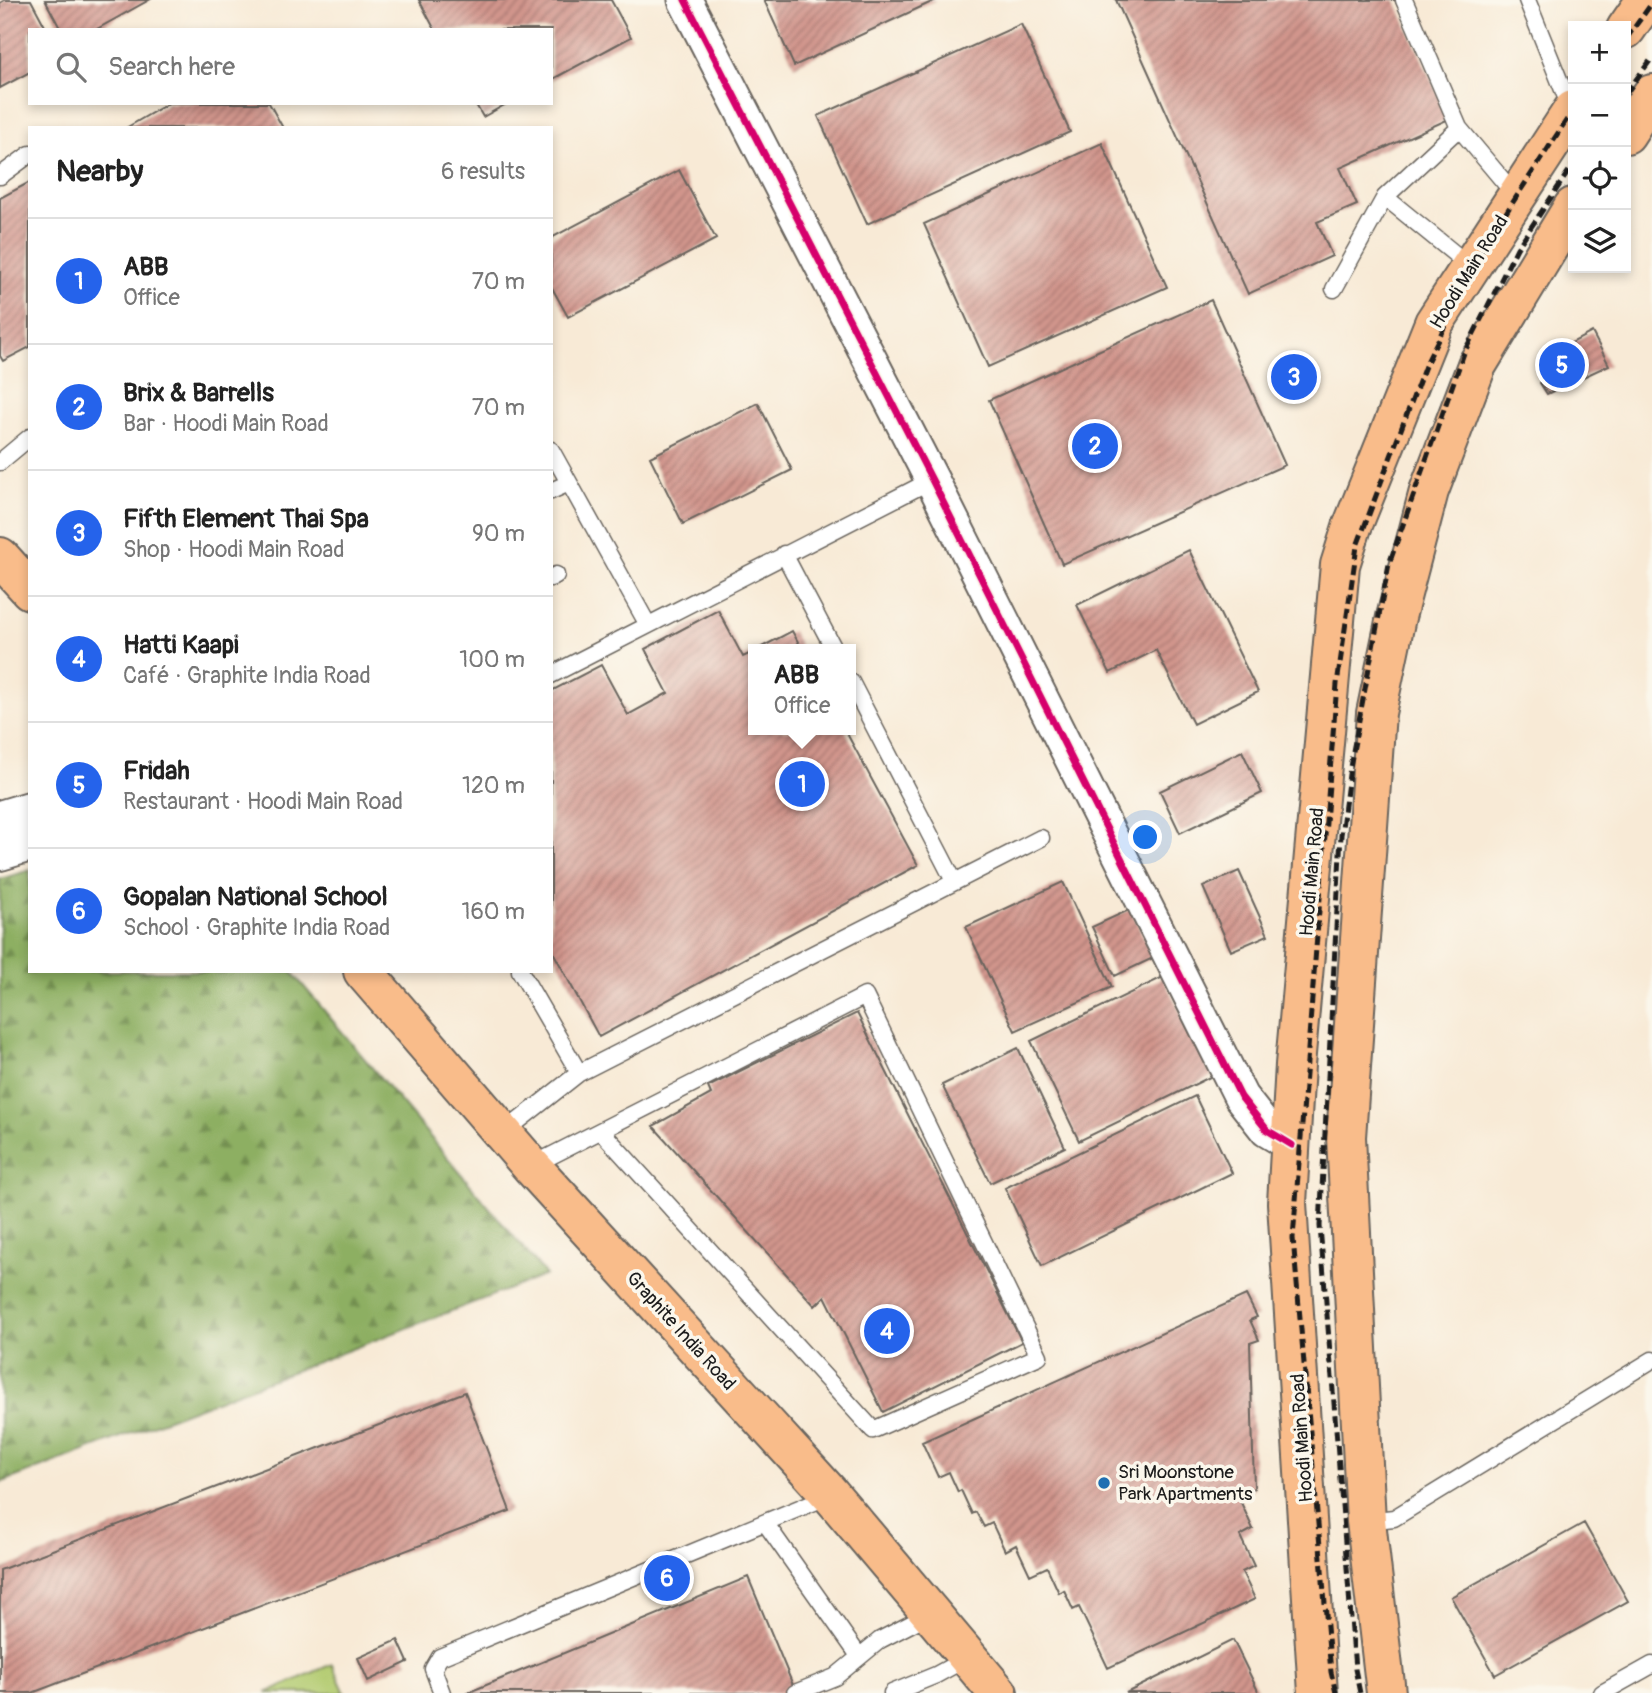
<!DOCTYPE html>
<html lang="en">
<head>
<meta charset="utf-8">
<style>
	:root { --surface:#fff; --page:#f2f2f2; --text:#222; --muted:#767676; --line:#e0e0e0; --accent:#2563eb }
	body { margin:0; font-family:Pangolin,sans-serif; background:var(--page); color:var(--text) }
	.controls { position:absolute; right:21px; top:21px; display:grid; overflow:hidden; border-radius:0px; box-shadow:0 4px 10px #0003 }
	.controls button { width:63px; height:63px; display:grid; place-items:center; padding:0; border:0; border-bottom:2px solid var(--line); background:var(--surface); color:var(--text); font:35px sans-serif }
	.you { position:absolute; left:1146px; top:838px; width:24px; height:24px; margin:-18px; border:5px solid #fff; border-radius:50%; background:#1a73e8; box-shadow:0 0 0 10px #1a73e833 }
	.badge { display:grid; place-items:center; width:46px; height:46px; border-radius:50%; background:var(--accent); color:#fff; font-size:23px; font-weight:700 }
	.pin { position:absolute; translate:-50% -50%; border:4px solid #fff; box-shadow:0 2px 7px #0006 }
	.popup { position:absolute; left:748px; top:644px; width:108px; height:91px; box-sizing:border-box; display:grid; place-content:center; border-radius:0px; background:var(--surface); filter:drop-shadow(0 2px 5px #0005); font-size:23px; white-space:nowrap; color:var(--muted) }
	.popup b { font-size:26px; color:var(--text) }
	.popup::after { content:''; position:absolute; left:50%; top:100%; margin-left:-14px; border:14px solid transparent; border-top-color:var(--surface) }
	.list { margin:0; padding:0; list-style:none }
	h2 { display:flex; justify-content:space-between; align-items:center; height:91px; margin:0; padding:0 28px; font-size:30px }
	h2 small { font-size:23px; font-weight:400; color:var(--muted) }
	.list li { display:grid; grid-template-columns:46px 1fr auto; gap:21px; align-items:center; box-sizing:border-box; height:126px; padding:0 28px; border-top:2px solid var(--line) }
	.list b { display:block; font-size:26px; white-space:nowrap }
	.list p { margin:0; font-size:23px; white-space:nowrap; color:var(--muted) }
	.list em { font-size:23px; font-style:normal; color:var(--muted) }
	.icon { flex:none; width:38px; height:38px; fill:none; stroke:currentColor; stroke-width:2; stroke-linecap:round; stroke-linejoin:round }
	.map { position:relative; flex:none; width:1652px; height:1693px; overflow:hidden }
	.search { position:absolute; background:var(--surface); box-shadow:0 4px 10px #0003; left:28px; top:28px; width:525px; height:77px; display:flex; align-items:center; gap:18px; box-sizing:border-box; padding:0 24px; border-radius:0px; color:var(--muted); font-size:26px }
	.panel { position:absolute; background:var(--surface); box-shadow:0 4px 10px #0003; left:28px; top:126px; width:525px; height:847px; border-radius:0px }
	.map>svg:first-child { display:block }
	.forest { fill:url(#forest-firs); stroke:#54663f; stroke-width:2 }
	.garden { fill:#b2cb70; stroke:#677446; stroke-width:2 }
	.building { fill:url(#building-hatch) }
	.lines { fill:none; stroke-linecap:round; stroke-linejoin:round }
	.service-casing { stroke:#69645d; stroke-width:19 }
	.minor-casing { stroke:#69645d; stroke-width:37 }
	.tertiary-casing { stroke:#69645d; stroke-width:42 }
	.primary-casing { stroke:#69645d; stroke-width:42 }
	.service { stroke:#fff; stroke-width:16 }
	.minor { stroke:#fff; stroke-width:33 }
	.tertiary { stroke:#fff; stroke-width:38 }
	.primary { stroke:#f9bc8a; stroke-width:38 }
	.rail { stroke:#1c1c1c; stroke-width:5; stroke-dasharray:10 5; stroke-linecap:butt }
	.cycleway-casing { stroke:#fbf7ec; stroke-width:11 }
	.cycleway { stroke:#d6006c; stroke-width:7 }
	.poi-dot { fill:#1f6fb2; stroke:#fbf7ec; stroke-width:2.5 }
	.labels { text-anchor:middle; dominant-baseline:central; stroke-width:7; stroke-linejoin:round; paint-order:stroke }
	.street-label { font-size:19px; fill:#1c1c1c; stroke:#fbf7ec }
	.poi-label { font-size:19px; fill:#1c1c1c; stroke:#fbf7ec; text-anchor:start }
</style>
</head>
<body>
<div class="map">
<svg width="1652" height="1693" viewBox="0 0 1652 1693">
	<defs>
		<pattern id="forest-firs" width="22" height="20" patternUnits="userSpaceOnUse" patternTransform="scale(1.75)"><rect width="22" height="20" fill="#8daf62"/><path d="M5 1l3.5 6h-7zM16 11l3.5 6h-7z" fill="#728e50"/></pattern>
		<pattern id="building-hatch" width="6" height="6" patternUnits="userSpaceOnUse" patternTransform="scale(1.75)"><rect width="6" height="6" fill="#d1958c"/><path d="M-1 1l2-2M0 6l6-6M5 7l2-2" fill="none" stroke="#a97972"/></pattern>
	</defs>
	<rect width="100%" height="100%" fill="#fbf7ec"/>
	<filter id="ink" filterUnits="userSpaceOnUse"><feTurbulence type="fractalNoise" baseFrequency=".0143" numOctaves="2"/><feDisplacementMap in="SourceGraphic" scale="14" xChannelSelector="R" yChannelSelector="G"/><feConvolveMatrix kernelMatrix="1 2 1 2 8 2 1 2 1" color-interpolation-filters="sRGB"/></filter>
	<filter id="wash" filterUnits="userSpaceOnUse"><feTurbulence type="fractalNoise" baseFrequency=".00686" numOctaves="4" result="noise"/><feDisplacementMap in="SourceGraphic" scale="28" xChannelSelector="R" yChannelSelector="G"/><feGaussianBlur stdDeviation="1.57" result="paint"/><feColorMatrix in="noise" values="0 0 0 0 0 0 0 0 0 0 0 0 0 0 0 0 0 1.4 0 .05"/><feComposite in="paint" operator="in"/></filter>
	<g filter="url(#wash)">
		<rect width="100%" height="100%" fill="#f8ead6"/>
		<path class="forest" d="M30,870V971H291L546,1275L0,1483V879Z"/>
		<path class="garden" d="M332,1664L345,1693H266Z"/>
		<g id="blocks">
			<path class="building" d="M5,0H31L47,30H30V72L0,88V3Z
				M45,0H149L95,30H61Z
				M419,0H611L631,37L551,80V30H435Z
				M764,0H936L794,66Z
				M1116,0H1395L1449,119L1340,168L1357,205L1317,222L1332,256L1248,294Z
				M1021,24L1070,132L867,224L818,116Z
				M169,103H269L283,128H126Z
				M475,103H508L483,117Z
				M1102,143L1167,287L988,367L924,224Z
				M679,170L716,239L568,317L551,286V238Z
				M30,182V347L3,361L0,356V198Z
				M1211,300L1285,465L1062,564L989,400Z
				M1592,332L1609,365L1547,394L1540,383L1560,349Z
				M758,403L792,470L683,524L650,457Z
				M1189,550L1258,692L1193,724L1156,650L1110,673L1077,605Z
				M718,610L743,657L753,652V730H845L918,865L599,1037L551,948V691L601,665L628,715L668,693L645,649Z
				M792,631L802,649H758Z
				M1242,751L1262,793L1180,833L1160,791Z
				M1239,871L1268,935L1231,951L1203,887Z
				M1063,882L1112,987L1015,1031L966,927Z
				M1131,909L1153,958L1115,976L1092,927Z
				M1163,977L1212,1076L1079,1141L1031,1041Z
				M857,1013L1022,1342L883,1412L825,1296L815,1306L653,1126L711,1094L708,1087Z
				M1018,1048L1065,1147L990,1183L942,1085Z
				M1195,1096L1232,1173L1042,1266L1005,1188Z
				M1246,1295L1257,1317L1250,1320L1259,1340L1250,1343L1254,1488L1238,1496L1253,1529L1240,1536L1254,1566L1242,1572L1255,1599L1108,1668L1079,1607L1073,1610L1064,1590L1059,1593L1047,1567L1030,1575L1016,1545L1005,1551L992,1523L984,1527L976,1512L972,1514L961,1490L958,1492L949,1472L938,1477L922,1442Z
				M465,1392L510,1511L32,1693H0V1570Z
				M1584,1523L1628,1601L1495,1675L1451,1597Z
				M748,1577L795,1690L788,1693H467Z
				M398,1640L408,1662L368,1681L358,1658Z
				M1233,1640L1259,1693H1126Z"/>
		</g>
	</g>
	<g filter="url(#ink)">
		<use href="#blocks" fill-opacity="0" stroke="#69645d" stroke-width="2"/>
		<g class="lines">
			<g class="service-casing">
				<path id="service" d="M1404,0L1459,128L1516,196
					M1527,0L1572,112
					M0,176L30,154
					M1385,197L1471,267
					M1334,289L1385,197L1459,128
					M551,450L648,625
					M0,462L30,437
					M551,491L569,483
					M784,554L834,649
					M551,578L556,575
					M551,675L932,480
					M851,682L954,881
					M579,1073L1041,838
					M503,1133L579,1073L520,971
					M531,1166L865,996L1039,1356L873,1430L602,1132
					M1366,1521L1394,1518L1652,1360
					M766,1524L859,1656
					M442,1693L433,1669L440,1657L831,1495
					M795,1693L835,1677L880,1640L930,1614
					M892,1693L936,1675L967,1658
					M1602,1693L1652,1665"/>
			</g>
			<g class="minor-casing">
				<path id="minor" d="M685,0L932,480L1241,1097L1267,1130L1292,1145"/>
			</g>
			<g class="tertiary-casing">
				<path id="tertiary" d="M0,820L30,811
					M0,851L30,842"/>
			</g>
			<g class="primary-casing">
				<path id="primary" d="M1626,29L1646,0
					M1626,134L1652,94
					M0,557L30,590
					M363,971L531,1166L831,1495L998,1693
					M1318,1693L1287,1203L1295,1065L1340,565L1352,527L1434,323L1573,110
					M1386,1693L1366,1521L1346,1137L1376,713L1396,617L1429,491L1477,365L1573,207"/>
			</g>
			<use href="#service" class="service"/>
			<use href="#minor" class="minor"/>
			<use href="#tertiary" class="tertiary"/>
			<use href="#primary" class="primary"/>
			<path class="rail" d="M1626,39L1652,3
				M1626,93L1652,58
				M1336,1693L1331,1672L1293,1238L1337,684L1357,546L1425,366L1485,245L1573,110
				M1360,1693L1355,1669L1320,1226L1341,835L1350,767L1389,564L1464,353L1517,248L1573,165"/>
			<g class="cycleway-casing">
				<path id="cycleway" d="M685,0L932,480L1241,1097L1267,1130L1292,1145"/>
			</g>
			<use href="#cycleway" class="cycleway"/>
		</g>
	</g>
	<circle class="poi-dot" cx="1104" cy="1483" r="7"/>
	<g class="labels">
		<g class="street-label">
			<text transform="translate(1469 272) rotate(-58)">Hoodi Main Road</text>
			<text transform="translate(1312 872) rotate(-85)">Hoodi Main Road</text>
			<text transform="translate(681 1331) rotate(48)">Graphite India Road</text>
			<text transform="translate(1302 1438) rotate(-94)">Hoodi Main Road</text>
		</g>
		<g class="poi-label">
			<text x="1118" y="1472">Sri Moonstone<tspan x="1118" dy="22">Park Apartments</tspan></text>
		</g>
	</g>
</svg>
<div class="controls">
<button>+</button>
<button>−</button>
<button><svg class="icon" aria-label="locate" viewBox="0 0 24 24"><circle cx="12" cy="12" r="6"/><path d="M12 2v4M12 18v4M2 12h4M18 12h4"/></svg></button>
<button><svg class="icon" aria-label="layers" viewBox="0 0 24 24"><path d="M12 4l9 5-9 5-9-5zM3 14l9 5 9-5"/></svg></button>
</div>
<div class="you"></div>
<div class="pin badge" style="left:802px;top:784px">1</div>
<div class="popup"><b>ABB</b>Office</div>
<div class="pin badge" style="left:1095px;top:446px">2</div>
<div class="pin badge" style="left:1294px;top:377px">3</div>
<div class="pin badge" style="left:887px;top:1331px">4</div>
<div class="pin badge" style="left:1562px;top:365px">5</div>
<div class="pin badge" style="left:667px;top:1578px">6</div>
<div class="search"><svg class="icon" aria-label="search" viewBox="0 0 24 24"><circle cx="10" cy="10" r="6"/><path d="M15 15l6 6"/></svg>Search here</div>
<section class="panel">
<h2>Nearby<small>6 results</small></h2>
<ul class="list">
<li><span class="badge">1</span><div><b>ABB</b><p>Office</p></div><em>70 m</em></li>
<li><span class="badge">2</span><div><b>Brix &amp; Barrells</b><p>Bar · Hoodi Main Road</p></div><em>70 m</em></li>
<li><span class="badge">3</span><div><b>Fifth Element Thai Spa</b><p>Shop · Hoodi Main Road</p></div><em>90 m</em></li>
<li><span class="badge">4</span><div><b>Hatti Kaapi</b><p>Café · Graphite India Road</p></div><em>100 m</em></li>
<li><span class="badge">5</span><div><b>Fridah</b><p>Restaurant · Hoodi Main Road</p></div><em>120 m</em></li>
<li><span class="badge">6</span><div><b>Gopalan National School</b><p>School · Graphite India Road</p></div><em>160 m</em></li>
</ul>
</section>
</div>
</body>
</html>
